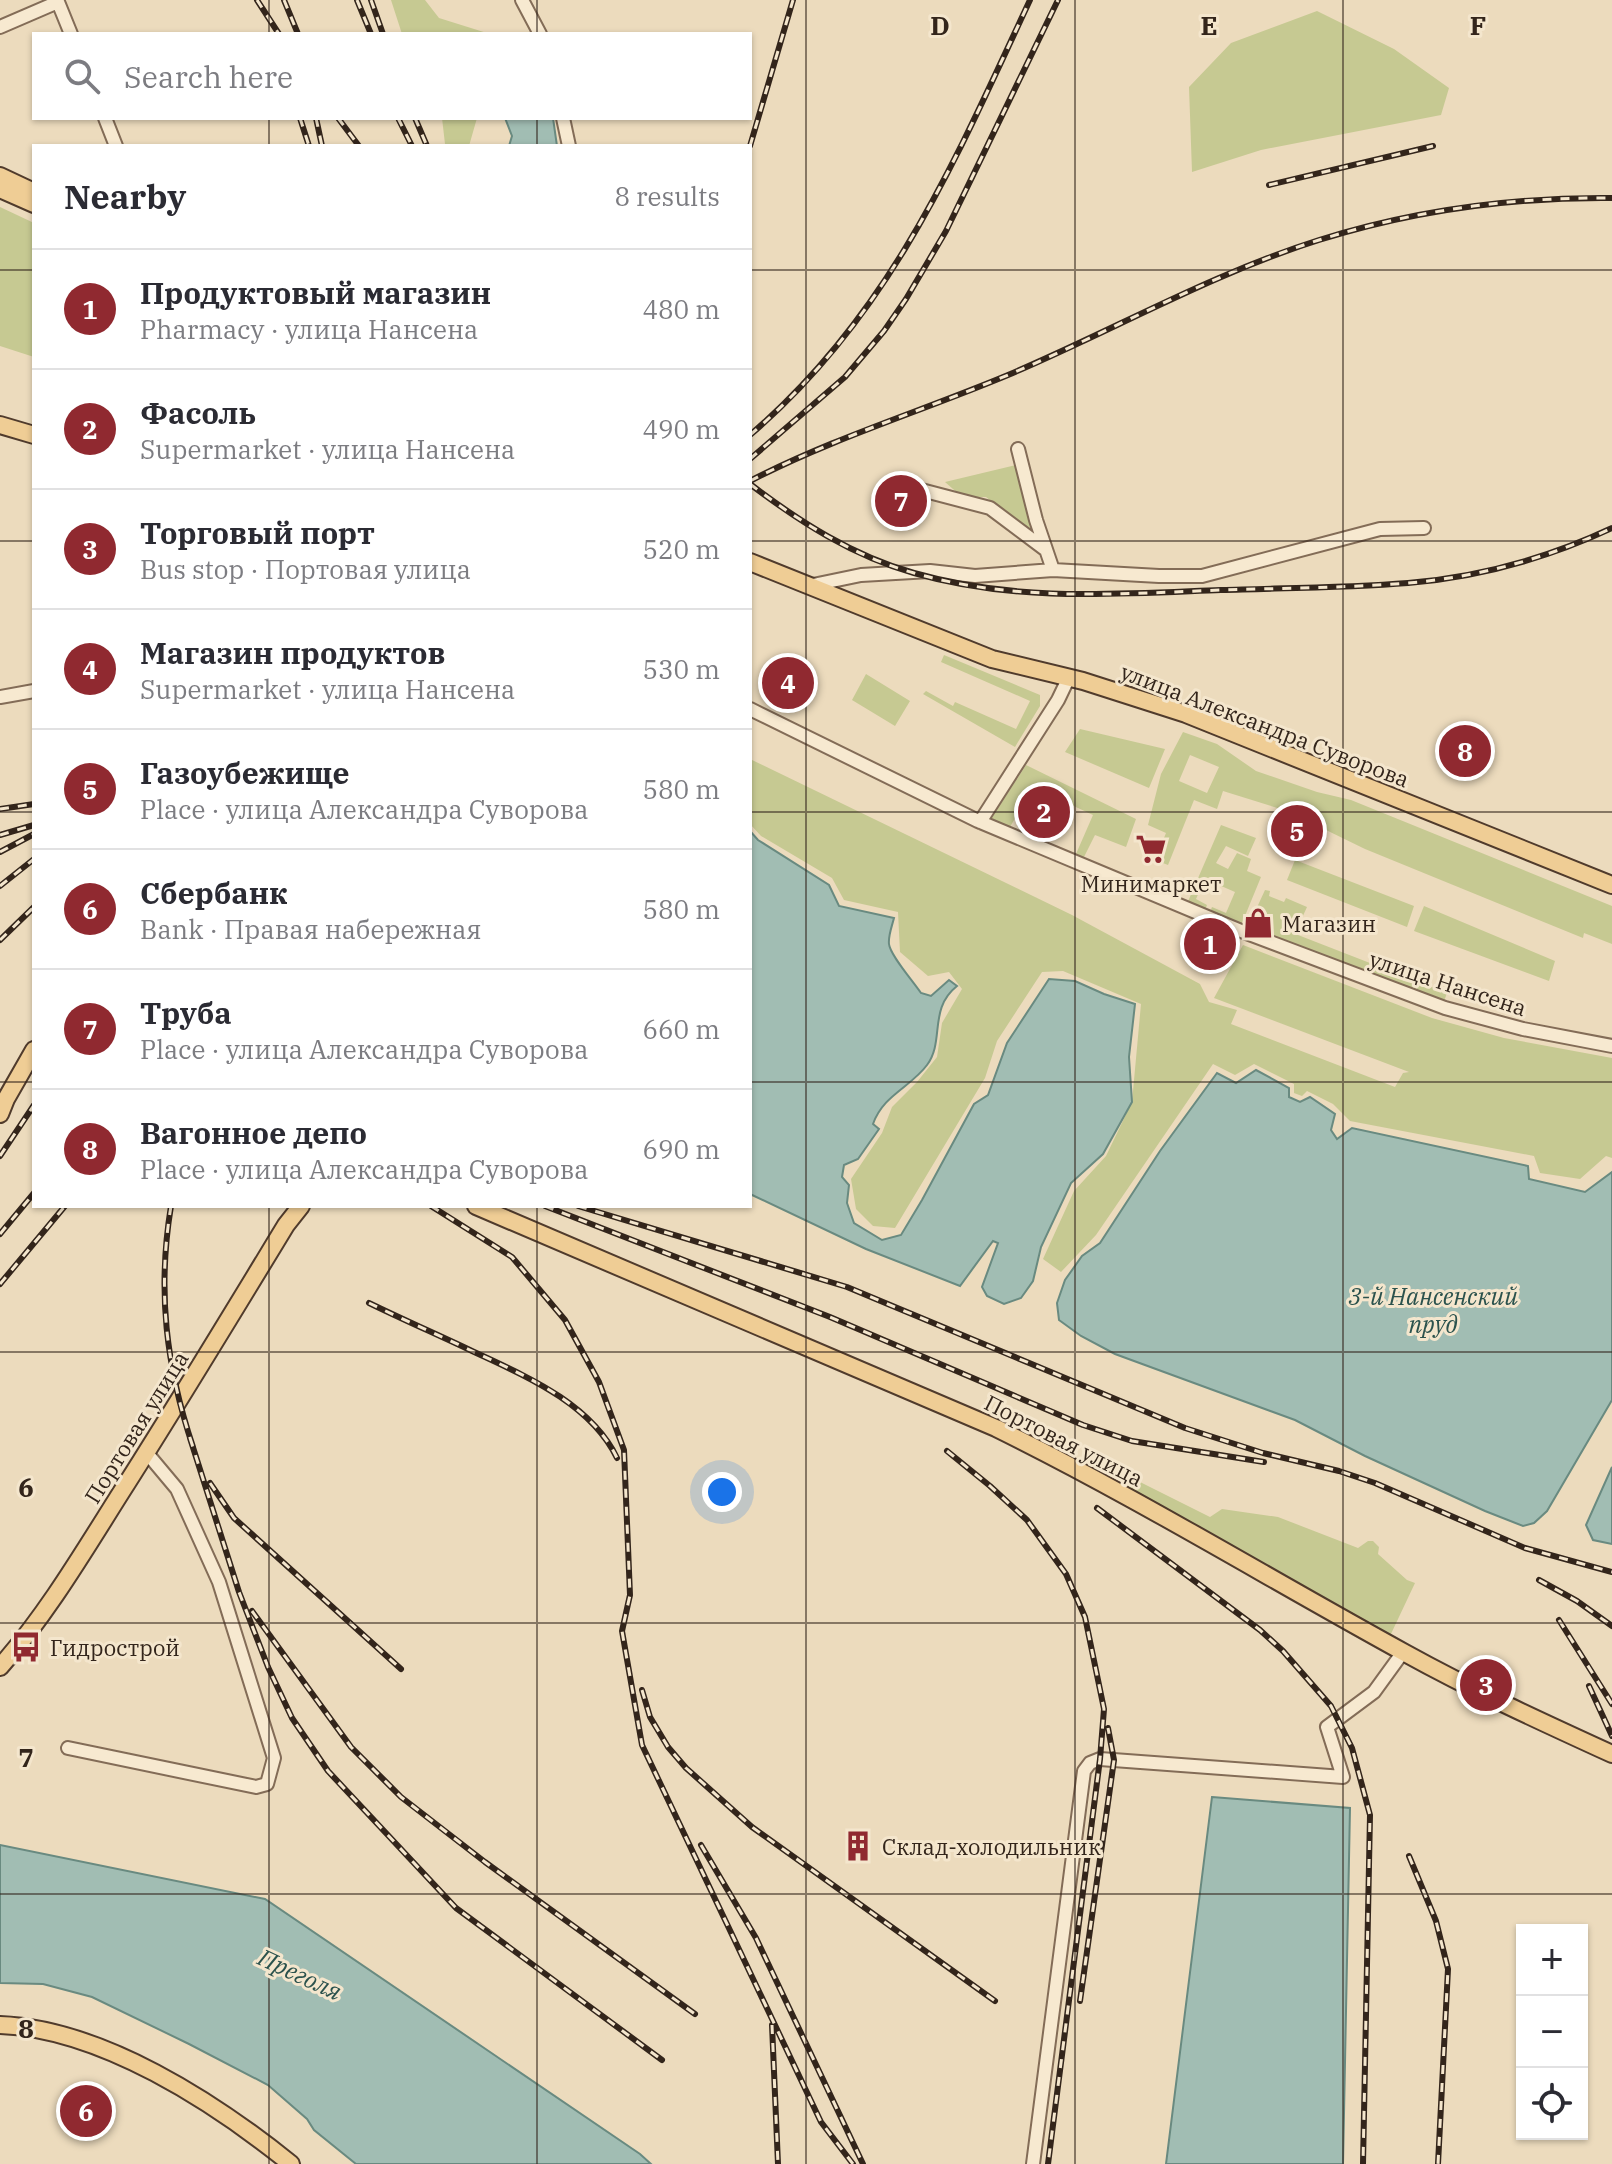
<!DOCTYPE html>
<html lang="en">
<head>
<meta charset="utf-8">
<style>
	:root { --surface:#fff; --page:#f2f2f3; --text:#2b2b33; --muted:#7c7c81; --line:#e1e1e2; --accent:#902930 }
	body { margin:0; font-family:"IBM Plex Serif",serif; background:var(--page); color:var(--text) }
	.controls { position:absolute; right:24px; bottom:24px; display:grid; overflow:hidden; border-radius:0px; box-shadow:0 2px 6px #0004 }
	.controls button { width:72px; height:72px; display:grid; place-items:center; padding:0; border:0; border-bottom:2px solid var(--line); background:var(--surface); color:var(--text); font:40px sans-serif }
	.you { position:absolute; left:722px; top:1492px; width:28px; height:28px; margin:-20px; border:6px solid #fff; border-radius:50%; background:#1a73e8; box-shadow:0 0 0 12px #1a73e833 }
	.badge { display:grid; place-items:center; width:52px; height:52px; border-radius:50%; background:var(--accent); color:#fff; font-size:26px; font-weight:700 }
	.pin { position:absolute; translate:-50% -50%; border:4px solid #fff; box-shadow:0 2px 8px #0006 }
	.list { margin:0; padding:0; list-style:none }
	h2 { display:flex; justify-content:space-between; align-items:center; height:104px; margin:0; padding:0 32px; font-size:34px }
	h2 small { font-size:26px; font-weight:400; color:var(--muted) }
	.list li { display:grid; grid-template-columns:52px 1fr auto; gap:24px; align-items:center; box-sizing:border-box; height:120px; padding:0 32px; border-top:2px solid var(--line) }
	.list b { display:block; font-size:30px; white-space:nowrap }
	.list p { margin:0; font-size:26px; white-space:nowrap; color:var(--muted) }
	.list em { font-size:26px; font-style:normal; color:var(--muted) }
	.icon { flex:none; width:44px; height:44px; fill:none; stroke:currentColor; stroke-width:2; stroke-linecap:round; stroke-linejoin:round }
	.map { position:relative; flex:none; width:1612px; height:2164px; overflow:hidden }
	.search { position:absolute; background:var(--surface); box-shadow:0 2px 6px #0004; left:32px; top:32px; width:720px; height:88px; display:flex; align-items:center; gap:20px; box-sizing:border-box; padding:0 28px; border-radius:0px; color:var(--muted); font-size:30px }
	.panel { position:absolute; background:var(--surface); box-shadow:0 2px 6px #0004; left:32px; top:144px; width:720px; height:1064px; border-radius:0px }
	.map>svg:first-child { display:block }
	.green { fill:#c6c992; fill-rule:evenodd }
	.water { fill:#a1bdb3; stroke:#698a80; stroke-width:2 }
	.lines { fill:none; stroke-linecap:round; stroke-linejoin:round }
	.minor-casing { stroke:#836c57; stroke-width:16 }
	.major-casing { stroke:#503b2c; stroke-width:20 }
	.minor { stroke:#f7e9d0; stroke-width:12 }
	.major { stroke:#efcd95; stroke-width:16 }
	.rail-casing { stroke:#33251b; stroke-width:6 }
	.rail { stroke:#f4e6cd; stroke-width:3; stroke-dasharray:9; stroke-linecap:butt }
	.grid { fill:none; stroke:#33251b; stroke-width:2; stroke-opacity:0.55 }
	.labels { text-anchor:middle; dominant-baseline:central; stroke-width:6; stroke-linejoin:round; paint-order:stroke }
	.street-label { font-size:22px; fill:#33251b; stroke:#f4e6cd }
	.poi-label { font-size:22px; fill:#33251b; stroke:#f4e6cd; text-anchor:start }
	.water-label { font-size:24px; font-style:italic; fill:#2b524d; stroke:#f4e6cd }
	.grid-label { font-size:26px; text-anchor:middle; font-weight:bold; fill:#33251b; stroke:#f4e6cd; stroke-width:6; stroke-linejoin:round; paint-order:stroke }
</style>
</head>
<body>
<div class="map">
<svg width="1612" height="2164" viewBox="0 0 1612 2164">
	<rect width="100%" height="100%" fill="#ecdbbd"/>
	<path class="green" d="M391,0H425L439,18L490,34H402Z
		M1317,11L1394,49L1449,88L1441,115L1261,150L1192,172L1189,87L1231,43Z
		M442,118H477L469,146L445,144Z
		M0,207L34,223V357L0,346Z
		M1016,465L1032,532L1030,533L986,497H962L945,482Z
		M944,655L1040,695V706L1015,747L923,694L926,691L953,706L955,702L1016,729L1030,701L941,662Z
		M866,674L910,701L895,726L852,700Z
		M1080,729L1165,749L1149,788L1065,752Z
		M1183,732L1217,744L1256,771L1317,792L1351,800L1612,906V944L1584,933L1583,938L1365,849L1287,811L1223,791L1217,809L1194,800L1168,865L1155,860L1166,833L1148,825L1161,774ZM1190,755L1219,767L1207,793L1179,781Z
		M750,759L1072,915L1200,984L1209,1002L1237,1010L1231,1024L1395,1087L1403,1073L1409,1072L1214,998L1243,945L1432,1018L1504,1038L1612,1058V1158L1606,1156L1580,1179L1540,1173L1534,1156L1350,1121L1333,1104L1307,1091L1302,1096L1294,1093V1084L1254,1064L1235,1075L1213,1064L1096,1235L1061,1272L1043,1259L1074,1191L1106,1156L1132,1102L1141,1004L1063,971L1042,972L997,1041L985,1078L895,1228L873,1226L856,1209L851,1179L882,1133L892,1107L917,1082L937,1057L942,1023L962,989L949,972L928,976L900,952L898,912L844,900L832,878L761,836L750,824Z
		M1026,765L1136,819L1126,847L1095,835L1084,857L1076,854L1093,815L1033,787L1010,827L991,819Z
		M1221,825L1256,838L1248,856L1226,846L1216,863L1228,869L1237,853L1251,859L1247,871L1261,877L1240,928L1209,915L1212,907L1226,913L1235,892L1205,879L1196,899L1207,905L1204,913L1186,906Z
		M1295,860L1414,906L1407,927L1287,880Z
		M1265,890L1270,891L1269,896L1284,902L1286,898L1307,907L1296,931L1298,935L1447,993L1443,1004L1267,937L1271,923L1253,916Z
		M1424,906L1555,961L1549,981L1414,931Z
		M1136,1480L1210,1517L1222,1509L1278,1517L1358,1548L1368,1541H1373L1379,1547L1378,1554L1407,1580L1415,1583L1390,1636L1118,1482Z"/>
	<path class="water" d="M505,118H553L557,146H509L512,136Z
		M750,831L758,840L829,885L839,906L894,918C892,926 888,936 889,944C890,955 913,981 921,993L931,996L949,980L957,986C928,1009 945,1041 927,1065C911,1087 883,1095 873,1124L879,1129L858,1159L844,1165L842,1177L849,1185L847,1203L854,1223L882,1240L901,1235L922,1200L974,1104L988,1095L1007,1043L1049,979L1075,981L1104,994L1135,1004L1129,1057L1132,1102L1103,1154L1071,1183L1041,1247L1033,1281L1021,1298L1004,1304L987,1296L982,1287L998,1243L993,1241L960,1286L866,1249L750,1194Z
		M1256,1070L1289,1088V1097L1300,1102L1310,1097L1335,1114L1331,1130L1337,1139L1352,1128L1528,1166L1529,1179L1585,1192L1612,1172V1400L1547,1511L1534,1523L1523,1526L1485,1511L1365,1456L1295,1420L1115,1354L1081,1336L1059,1320L1057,1303L1065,1280L1082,1256L1100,1243L1160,1151L1217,1073L1236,1083Z
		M1612,1467V1544L1593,1540L1586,1525Z
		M1212,1797L1350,1808L1343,2164H1166Z
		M0,1845L265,1899L640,2154L651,2164H356L314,2130L307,2119L268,2085L189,2044L92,1997L43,1984L0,1983Z"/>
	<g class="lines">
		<g class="minor-casing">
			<path id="minor" d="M522,0L540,34
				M0,27L58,2L71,34
				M105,118L116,146
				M563,118L569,146
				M1018,449L1036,520L1053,570
				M906,486L990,508L1046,550
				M808,586L861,575L930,571L975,576L1053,570L1159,576H1202L1380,529L1424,528
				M0,697L34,691
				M750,709L978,821L1241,931L1445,1008L1523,1029L1612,1046
				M980,822L1058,700L1069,677
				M68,1748L256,1787L267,1784L274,1758L219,1582L177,1489L146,1452
				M1033,2164L1084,1771L1090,1763L1100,1759L1343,1777L1327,1727L1374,1692L1403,1652"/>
		</g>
		<g class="major-casing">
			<path id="major" d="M0,176L34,192
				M0,189L34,204
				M0,425L34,435
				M750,562L992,659L1083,681L1186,714L1612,885
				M0,1114L6,1099L34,1050
				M476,1206L996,1428C1136,1497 1268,1578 1405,1653C1472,1690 1542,1722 1612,1754
				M0,1667C47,1614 84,1551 122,1491C178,1403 232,1314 286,1225L301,1206
				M0,2025C102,2029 214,2102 291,2164"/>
		</g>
		<use href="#minor" class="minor"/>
		<use href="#major" class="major"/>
		<g class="rail-casing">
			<path id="rail" d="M257,0L279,34
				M284,0L298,34
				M357,0L371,34
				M371,0L383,34
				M300,118L309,146
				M316,118L322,146
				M338,118L359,146
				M398,118L412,146
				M415,118L427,146
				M750,146L793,0
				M1269,185L1433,146
				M750,435C890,315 954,163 1030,0
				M750,459L845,377L884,331L906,299L946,231L1058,0
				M750,481C833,438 922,411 1008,375C1112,331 1211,274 1319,240C1415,210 1512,197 1612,198
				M750,484C800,522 853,556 914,573C1015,602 1117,594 1221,590C1283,588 1346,588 1408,583C1479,577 1548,558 1612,528
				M0,809L34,804
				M0,835L34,825
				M0,852L34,834
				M0,886L34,859
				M0,940L34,907
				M0,1156L34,1105
				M171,1206C157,1291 166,1366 193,1447
				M431,1206L512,1257L565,1320L599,1382L624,1450L630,1595L622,1631L642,1745L821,2122L853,2164
				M545,1206L830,1317L1083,1425L1132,1441L1264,1462
				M578,1206L847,1287L1185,1428L1263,1453L1339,1471L1375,1483L1525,1548L1612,1572
				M0,1234L34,1193
				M0,1284L65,1206
				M369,1303C402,1319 436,1334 470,1350C523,1375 590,1402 617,1458
				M190,1438L239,1592L268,1667L292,1718L328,1771L456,1908L662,2060
				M947,1451L990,1486L1027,1520L1066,1574L1085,1617L1104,1709L1100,1759L1048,2164
				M210,1483L234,1518L401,1669
				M1097,1508L1260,1630L1283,1651L1331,1706L1352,1748L1370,1815L1363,2164
				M1539,1580L1577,1601L1612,1626
				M252,1611L351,1747L401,1797L485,1862L695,2014
				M1559,1620L1612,1704
				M1589,1686L1612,1736
				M642,1690L650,1717L668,1747L686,1768L752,1827L995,2001
				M701,1845L756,1938L863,2164
				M1409,1856L1436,1921L1448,1969L1438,2164
				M1080,2001L1114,1760L1108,1728
				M772,2025L778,2164"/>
		</g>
		<use href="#rail" class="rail"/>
	</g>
	<path class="grid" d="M269,0V34M537,0V34M806,0V2164M1075,0V2164M1343,0V2164M269,118V146M537,118V146M0,270H34M750,270H1612M0,541H34M750,541H1612M0,812H34M750,812H1612M0,1082H34M750,1082H1612M269,1206V2164M537,1206V2164M0,1352H1612M0,1623H1612M0,1894H1612"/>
	<defs>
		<g id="supermarket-bare" transform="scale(2.4)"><path d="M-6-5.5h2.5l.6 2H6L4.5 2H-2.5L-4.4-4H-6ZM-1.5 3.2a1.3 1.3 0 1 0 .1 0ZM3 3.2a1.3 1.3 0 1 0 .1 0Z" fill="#902930" stroke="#f4e6cd" stroke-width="2.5" paint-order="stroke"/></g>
		<g id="shop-bare" transform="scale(2.4)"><path d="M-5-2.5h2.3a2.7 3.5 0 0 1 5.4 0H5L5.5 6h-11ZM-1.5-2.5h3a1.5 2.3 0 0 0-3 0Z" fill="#902930" stroke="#f4e6cd" stroke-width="2.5" paint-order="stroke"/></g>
		<g id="bus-bare" transform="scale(2.4)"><path d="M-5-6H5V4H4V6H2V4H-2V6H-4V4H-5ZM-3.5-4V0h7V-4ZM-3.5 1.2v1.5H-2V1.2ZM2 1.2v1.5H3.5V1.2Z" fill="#902930" stroke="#f4e6cd" stroke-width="2.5" paint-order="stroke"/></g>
		<g id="building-bare" transform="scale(2.4)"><path d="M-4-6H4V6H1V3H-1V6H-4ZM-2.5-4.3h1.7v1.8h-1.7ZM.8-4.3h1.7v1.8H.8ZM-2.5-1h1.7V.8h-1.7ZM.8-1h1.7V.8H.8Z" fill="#902930" stroke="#f4e6cd" stroke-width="2.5" paint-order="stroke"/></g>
	</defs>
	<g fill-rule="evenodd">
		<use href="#supermarket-bare" x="1151" y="849"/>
		<use href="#shop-bare" x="1258" y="923"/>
		<use href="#bus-bare" x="26" y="1647"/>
		<use href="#building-bare" x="858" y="1846"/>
	</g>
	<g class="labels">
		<g class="street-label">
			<text transform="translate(1265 725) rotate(21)">улица Александра Суворова</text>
			<text transform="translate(1448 983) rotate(18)">улица Нансена</text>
			<text transform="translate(136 1427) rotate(-58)">Портовая улица</text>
			<text transform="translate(1064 1440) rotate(27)">Портовая улица</text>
		</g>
		<g class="poi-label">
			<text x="1151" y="883" text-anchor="middle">Минимаркет</text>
			<text x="1282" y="923">Магазин</text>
			<text x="50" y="1647">Гидрострой</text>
			<text x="882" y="1846">Склад-холодильник</text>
		</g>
		<g class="water-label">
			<text x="1433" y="1296">3-й Нансенский<tspan x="1433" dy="28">пруд</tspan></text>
			<text transform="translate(300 1974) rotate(25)">Преголя</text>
		</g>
	</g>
	<g class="grid-label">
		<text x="940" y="35">D</text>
		<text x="1209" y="35">E</text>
		<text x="1478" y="35">F</text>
		<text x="26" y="1497">6</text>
		<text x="26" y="1767">7</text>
		<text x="26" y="2038">8</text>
	</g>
</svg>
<div class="controls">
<button>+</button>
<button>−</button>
<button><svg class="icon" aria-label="locate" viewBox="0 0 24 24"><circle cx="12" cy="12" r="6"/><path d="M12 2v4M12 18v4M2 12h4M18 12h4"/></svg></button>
</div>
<div class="you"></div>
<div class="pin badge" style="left:1210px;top:944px">1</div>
<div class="pin badge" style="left:1044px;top:812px">2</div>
<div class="pin badge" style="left:1486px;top:1685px">3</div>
<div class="pin badge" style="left:788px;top:683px">4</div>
<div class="pin badge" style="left:1297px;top:831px">5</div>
<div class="pin badge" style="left:86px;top:2111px">6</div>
<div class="pin badge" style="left:901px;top:501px">7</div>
<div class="pin badge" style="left:1465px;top:751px">8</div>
<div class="search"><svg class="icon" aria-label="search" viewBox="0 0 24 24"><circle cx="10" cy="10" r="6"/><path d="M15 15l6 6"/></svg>Search here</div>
<section class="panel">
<h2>Nearby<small>8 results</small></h2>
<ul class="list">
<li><span class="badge">1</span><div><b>Продуктовый магазин</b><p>Pharmacy · улица Нансена</p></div><em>480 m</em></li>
<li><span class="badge">2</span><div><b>Фасоль</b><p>Supermarket · улица Нансена</p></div><em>490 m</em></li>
<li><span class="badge">3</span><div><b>Торговый порт</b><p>Bus stop · Портовая улица</p></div><em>520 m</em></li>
<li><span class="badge">4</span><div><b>Магазин продуктов</b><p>Supermarket · улица Нансена</p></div><em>530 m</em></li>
<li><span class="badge">5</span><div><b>Газоубежище</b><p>Place · улица Александра Суворова</p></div><em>580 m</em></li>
<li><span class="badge">6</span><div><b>Сбербанк</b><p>Bank · Правая набережная</p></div><em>580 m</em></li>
<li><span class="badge">7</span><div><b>Труба</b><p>Place · улица Александра Суворова</p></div><em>660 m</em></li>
<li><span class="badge">8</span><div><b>Вагонное депо</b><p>Place · улица Александра Суворова</p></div><em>690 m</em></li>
</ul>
</section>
</div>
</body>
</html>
